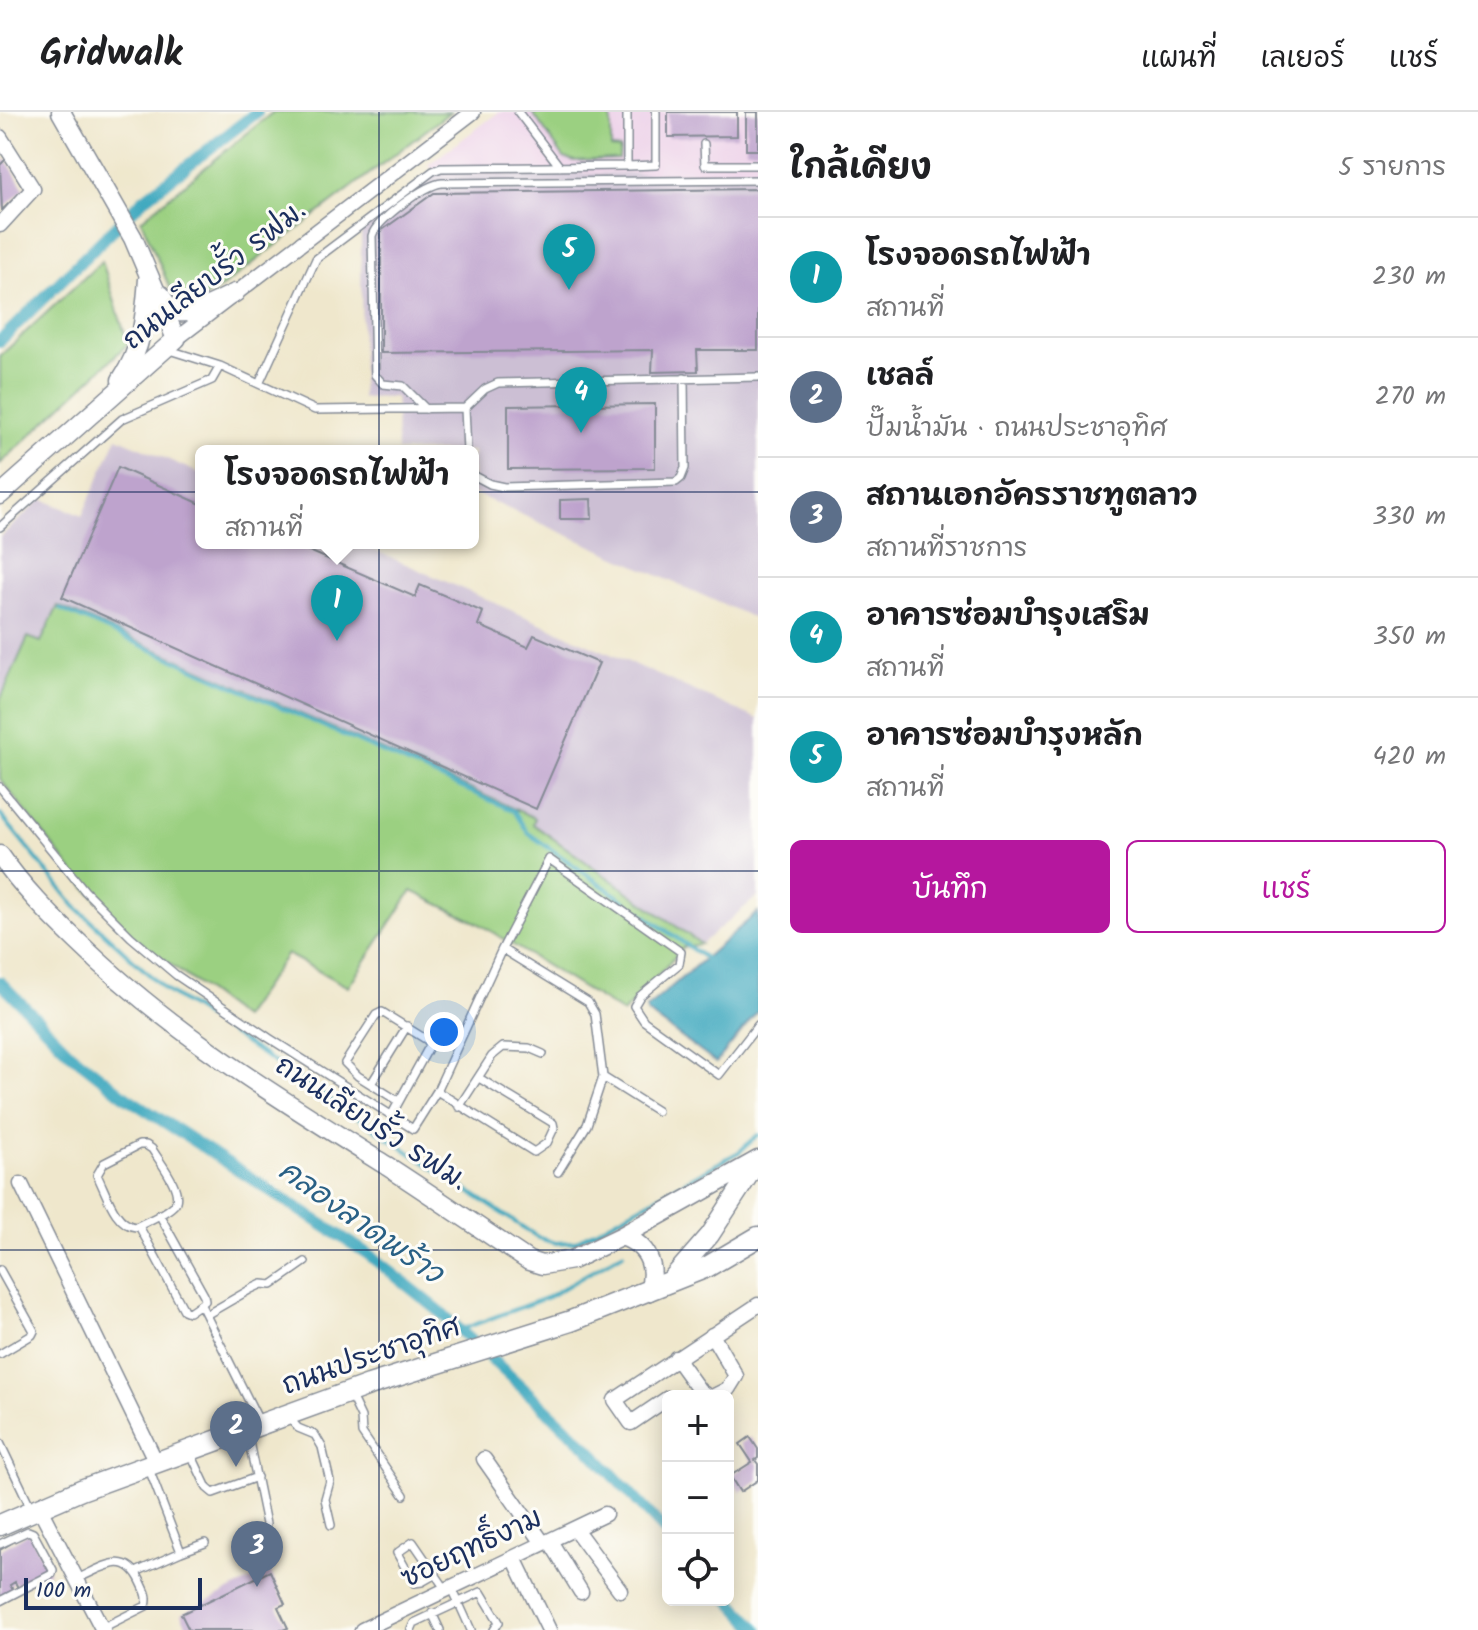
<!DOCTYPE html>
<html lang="th">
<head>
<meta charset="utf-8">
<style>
	:root { --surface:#fff; --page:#f2f2f2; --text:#202124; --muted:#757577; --line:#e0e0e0; --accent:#b5179e }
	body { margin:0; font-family:Kalam,"Playpen Sans Thai",sans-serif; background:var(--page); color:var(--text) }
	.controls { position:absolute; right:24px; bottom:24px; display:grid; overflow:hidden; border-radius:12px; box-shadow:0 4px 20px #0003 }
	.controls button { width:72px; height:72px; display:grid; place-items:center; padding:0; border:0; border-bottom:2px solid var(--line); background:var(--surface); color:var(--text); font:40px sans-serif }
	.scale { position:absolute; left:24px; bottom:20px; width:178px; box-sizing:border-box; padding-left:8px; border:4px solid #1b2f5e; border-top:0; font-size:22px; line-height:28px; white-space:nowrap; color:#1b2f5e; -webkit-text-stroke:6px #fdfcf7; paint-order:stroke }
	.you { position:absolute; left:444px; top:920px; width:28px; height:28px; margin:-20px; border:6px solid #fff; border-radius:50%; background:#1a73e8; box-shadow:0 0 0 12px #1a73e833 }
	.badge { display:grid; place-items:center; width:52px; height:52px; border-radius:50%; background:var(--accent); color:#fff; font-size:26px; font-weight:700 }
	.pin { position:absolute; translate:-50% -66px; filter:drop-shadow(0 2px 4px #0008) }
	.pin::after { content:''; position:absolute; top:42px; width:28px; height:24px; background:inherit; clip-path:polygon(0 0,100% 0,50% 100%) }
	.popup { position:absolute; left:195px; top:333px; width:284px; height:104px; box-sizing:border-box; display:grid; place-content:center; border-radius:12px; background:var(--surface); filter:drop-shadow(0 2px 6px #0005); font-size:26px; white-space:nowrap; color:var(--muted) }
	.popup b { font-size:30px; color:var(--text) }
	.popup::after { content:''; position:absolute; left:50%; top:100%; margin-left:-16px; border:16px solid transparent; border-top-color:var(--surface) }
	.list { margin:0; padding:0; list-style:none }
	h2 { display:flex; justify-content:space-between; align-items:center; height:104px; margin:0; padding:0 32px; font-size:34px }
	h2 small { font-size:26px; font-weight:400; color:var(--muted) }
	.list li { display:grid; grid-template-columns:52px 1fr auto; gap:24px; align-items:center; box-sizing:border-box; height:120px; padding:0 32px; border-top:2px solid var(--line) }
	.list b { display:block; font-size:30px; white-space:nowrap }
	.list p { margin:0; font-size:26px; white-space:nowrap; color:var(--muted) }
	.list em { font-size:26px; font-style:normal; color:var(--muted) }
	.actions { display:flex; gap:16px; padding:24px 32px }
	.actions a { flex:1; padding:18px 0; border:2px solid var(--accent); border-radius:12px; text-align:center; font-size:28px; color:var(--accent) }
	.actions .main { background:var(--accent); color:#fff }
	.icon { flex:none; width:44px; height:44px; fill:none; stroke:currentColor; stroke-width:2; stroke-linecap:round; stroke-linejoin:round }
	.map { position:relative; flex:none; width:758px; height:1518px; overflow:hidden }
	header { display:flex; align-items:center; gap:48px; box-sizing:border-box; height:112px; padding:0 40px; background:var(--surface); border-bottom:2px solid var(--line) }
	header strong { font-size:38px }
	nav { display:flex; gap:44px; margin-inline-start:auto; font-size:28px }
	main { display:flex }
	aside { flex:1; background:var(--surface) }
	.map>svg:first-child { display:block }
	.built { fill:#edd1e9 }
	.industrial { fill:#ccbfd4 }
	.green { fill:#9bd081; stroke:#5b8070; stroke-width:2 }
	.water { fill:#3fa9bf; stroke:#2d6c8e; stroke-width:2 }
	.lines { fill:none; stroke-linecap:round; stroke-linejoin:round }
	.stream { stroke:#3fa9bf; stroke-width:4 }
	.canal { stroke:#3fa9bf; stroke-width:12 }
	.building { fill:#bea3cd }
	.service-casing { stroke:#858b95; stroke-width:10 }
	.minor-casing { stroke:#858b95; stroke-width:17 }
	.tertiary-casing { stroke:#858b95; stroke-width:21 }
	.secondary-casing { stroke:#858b95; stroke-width:23 }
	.service { stroke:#fff; stroke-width:7 }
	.minor { stroke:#fff; stroke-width:14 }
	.tertiary { stroke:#fff; stroke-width:18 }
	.secondary { stroke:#fff; stroke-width:20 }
	.grid { fill:none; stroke:#1b2f5e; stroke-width:2; stroke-opacity:0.55 }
	.labels { text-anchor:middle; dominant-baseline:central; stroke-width:6; stroke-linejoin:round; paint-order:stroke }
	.street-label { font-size:28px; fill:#1b2f5e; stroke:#fdfcf7 }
	.water-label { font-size:30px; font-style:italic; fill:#296085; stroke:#fdfcf7 }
</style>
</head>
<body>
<header>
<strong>Gridwalk</strong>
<nav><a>แผนที่</a><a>เลเยอร์</a><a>แชร์</a></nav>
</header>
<main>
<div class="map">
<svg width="758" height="1518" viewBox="0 0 758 1518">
	<rect width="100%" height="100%" fill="#fdfcf7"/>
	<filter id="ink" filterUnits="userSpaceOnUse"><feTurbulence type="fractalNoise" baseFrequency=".0125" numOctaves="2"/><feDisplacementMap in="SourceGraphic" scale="16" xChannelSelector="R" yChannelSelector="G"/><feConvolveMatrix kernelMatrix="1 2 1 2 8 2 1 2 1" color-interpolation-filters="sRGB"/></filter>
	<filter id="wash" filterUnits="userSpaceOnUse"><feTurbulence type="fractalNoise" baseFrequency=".006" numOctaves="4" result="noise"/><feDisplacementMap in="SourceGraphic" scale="32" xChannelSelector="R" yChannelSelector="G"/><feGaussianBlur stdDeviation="1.8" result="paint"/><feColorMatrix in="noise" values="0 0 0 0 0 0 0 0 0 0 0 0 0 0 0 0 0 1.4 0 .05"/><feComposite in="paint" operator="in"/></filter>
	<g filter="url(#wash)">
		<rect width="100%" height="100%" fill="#efe7cc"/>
		<path class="built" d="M499,0H758V60L435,63L429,52Z"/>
		<path class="industrial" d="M758,60V508L473,381V339H397L396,285L362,286L361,118L435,63Z
			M117,325L201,362V431H358L758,607V784L701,832L532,712L535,706L58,494L41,531L28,525L0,588V425L42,387L82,404Z"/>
		<path class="green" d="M273,0H450L214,181C197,187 185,192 171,179L141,108Z
			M532,0H611V36L620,37L619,47L575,49L564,46Z
			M102,149L128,232L0,352V244Z
			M58,494L535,706L533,712L701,832L684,835L623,901L476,810L412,779L348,875L287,842L242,906L133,824L88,778L0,667V588L28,525L41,530Z"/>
		<path class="water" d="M758,800V899L716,951L647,900V896Z"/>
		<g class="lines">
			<path class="stream" d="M60,497L514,699L528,721L705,846
				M0,702L75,794L168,880L539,1126L555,1131L575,1130L739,1040L758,1023
				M460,1218L548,1185L623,1141"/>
			<path class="canal" d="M0,229L143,88L257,0
				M0,870L70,941L126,985L368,1142L437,1197L586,1334L668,1422
				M728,1486L758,1518"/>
		</g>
		<g id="blocks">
			<path class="building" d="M668,0H737V24L668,25Z
				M746,0H758V38H746Z
				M6,47L24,77L2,98L0,53Z
				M758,77V238H697L698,259L652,260L653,238L381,241V119L434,81Z
				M655,292V356L508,357V294Z
				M118,355L201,392V431H291L415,485L420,473L483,500L478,513L528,535L534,523L599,551L536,697L62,485Z
				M591,387L592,407H560V388Z
				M750,1325L758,1337V1346L755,1348L758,1352V1368L740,1380L730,1364L752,1350L740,1332Z
				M27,1422L31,1424L49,1460L18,1476L15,1470L10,1473L13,1478L0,1485V1438Z
				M270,1459L285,1492L278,1495L288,1516L283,1518H189L181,1502Z"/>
		</g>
	</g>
	<g filter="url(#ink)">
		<use href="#blocks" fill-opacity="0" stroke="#858b95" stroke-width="2"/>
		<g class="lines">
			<g class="service-casing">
				<path id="service" d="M518,0L560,55
					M704,32L705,53H758
					M627,54L656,53V0
					M166,237L220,254
					M259,272L316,147L433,59L441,56L627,54V0
					M426,297L403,274L383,272L375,263L372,124C376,108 426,72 442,71L758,68
					M467,339L465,296L485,277L498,271L758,265
					M473,363L490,372L504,375L676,370L681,366L685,356L684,266
					M0,415L122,307L212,268L220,254L315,298L465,296
					M0,675L85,779L131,825L176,863L269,926L413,1017L437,979L502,837L549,747L681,840L679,852L640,884L634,894L644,909L719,963L758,913
					M502,837L588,890L595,902L603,965L587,1013L558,1060
					M603,965L657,999
					M371,972L407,914
					M437,979L526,1035L534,1040L547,1031L554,1016L553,1011L479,966
					M459,995L492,944L503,935L529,936L543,942
					M391,1004L430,933L427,928L382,900L376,903L345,951L358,964L398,989
					M139,1033H146L152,1037C159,1049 185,1080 174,1093C166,1102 147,1109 136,1115C115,1114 106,1080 97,1063L104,1051Z
					M139,1114L184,1198L189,1200L205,1189L204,1183L159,1102
					M0,1158L34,1219L32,1223L0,1242
					M201,1193L260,1311
					M206,1203L251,1177L262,1172L272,1173L305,1150
					M350,1282L361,1305L362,1321L404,1383
					M289,1306L298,1316L315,1323L322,1335L330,1369L325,1387L331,1413
					M247,1320L266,1412L264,1420L247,1430
					M0,1331L31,1396
					M191,1342L207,1376L213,1381L257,1365
					M0,1432L28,1419L33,1421L53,1458L52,1462L0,1489
					M181,1440L205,1431
					M136,1460L181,1440L149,1357
					M436,1462L422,1470L414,1471L397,1441L413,1430L446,1478
					M76,1467C102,1457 125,1436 141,1470C145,1479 149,1484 146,1494L102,1516
					M452,1476L471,1518
					M432,1501L440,1518
					M411,1518L414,1511L481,1480L499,1510L494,1518"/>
			</g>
			<g class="minor-casing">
				<path id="minor" d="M0,25L33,77L0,113
					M176,227L473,0
					M21,1072L157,1352
					M712,1223L736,1264L728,1277L714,1284
					M676,1246L699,1278L707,1284
					M668,1286L631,1311L615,1288L758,1193
					M484,1347L543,1431
					M39,1395L103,1518
					M575,1417L620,1478
					M550,1429L581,1480
					M514,1446L549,1518
					M362,1518L605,1402"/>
			</g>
			<g class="tertiary-casing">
				<path id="tertiary" d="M161,183C164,188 167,195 173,198C190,207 219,188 235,181
					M121,268C143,236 145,204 148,167
					M0,383L176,227L133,126L61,0
					M0,743C22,775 49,802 77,829C169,919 278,986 387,1054C435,1085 481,1117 529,1149L542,1153L572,1148L622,1124L758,1048
					M622,1124C647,1133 657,1153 649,1179
					M668,1171L710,1123L758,1049"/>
			</g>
			<g class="secondary-casing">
				<path id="secondary" d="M0,1413L81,1378L369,1273L571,1209L707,1155L758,1125"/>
			</g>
			<use href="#service" class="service"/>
			<use href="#minor" class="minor"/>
			<use href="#tertiary" class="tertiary"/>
			<use href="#secondary" class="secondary"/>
		</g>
	</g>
	<path class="grid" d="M379,0V1518M0,380H758M0,759H758M0,1138H758"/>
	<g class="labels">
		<g class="street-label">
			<text transform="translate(215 164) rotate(-38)">ถนนเลียบรั้ว รฟม.</text>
			<text transform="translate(371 1012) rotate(33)">ถนนเลียบรั้ว รฟม.</text>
			<text transform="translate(371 1245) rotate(-19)">ถนนประชาอุทิศ</text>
			<text transform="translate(472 1437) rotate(-25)">ซอยฤทธิ์งาม</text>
		</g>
		<g class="water-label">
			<text transform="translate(360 1111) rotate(35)">คลองลาดพร้าว</text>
		</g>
	</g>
</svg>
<div class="controls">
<button>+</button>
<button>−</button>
<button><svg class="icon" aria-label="locate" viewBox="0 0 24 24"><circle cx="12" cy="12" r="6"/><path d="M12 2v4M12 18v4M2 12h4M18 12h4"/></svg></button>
</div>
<div class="scale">100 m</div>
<div class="you"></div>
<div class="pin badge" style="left:337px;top:529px;background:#0f9aa8">1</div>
<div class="popup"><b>โรงจอดรถไฟฟ้า</b>สถานที่</div>
<div class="pin badge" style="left:236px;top:1355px;background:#5c6f8a">2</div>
<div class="pin badge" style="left:257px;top:1475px;background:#5c6f8a">3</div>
<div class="pin badge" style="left:581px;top:321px;background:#0f9aa8">4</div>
<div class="pin badge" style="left:569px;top:178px;background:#0f9aa8">5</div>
</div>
<aside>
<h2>ใกล้เคียง<small>5 รายการ</small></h2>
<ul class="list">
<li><span class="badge" style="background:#0f9aa8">1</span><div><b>โรงจอดรถไฟฟ้า</b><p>สถานที่</p></div><em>230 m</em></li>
<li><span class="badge" style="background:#5c6f8a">2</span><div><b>เชลล์</b><p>ปั๊มน้ำมัน · ถนนประชาอุทิศ</p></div><em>270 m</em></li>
<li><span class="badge" style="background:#5c6f8a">3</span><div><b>สถานเอกอัครราชทูตลาว</b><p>สถานที่ราชการ</p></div><em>330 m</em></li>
<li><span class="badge" style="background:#0f9aa8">4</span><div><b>อาคารซ่อมบำรุงเสริม</b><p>สถานที่</p></div><em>350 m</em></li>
<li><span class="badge" style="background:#0f9aa8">5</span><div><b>อาคารซ่อมบำรุงหลัก</b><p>สถานที่</p></div><em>420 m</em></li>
</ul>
<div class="actions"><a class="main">บันทึก</a><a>แชร์</a></div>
</aside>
</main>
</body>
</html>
